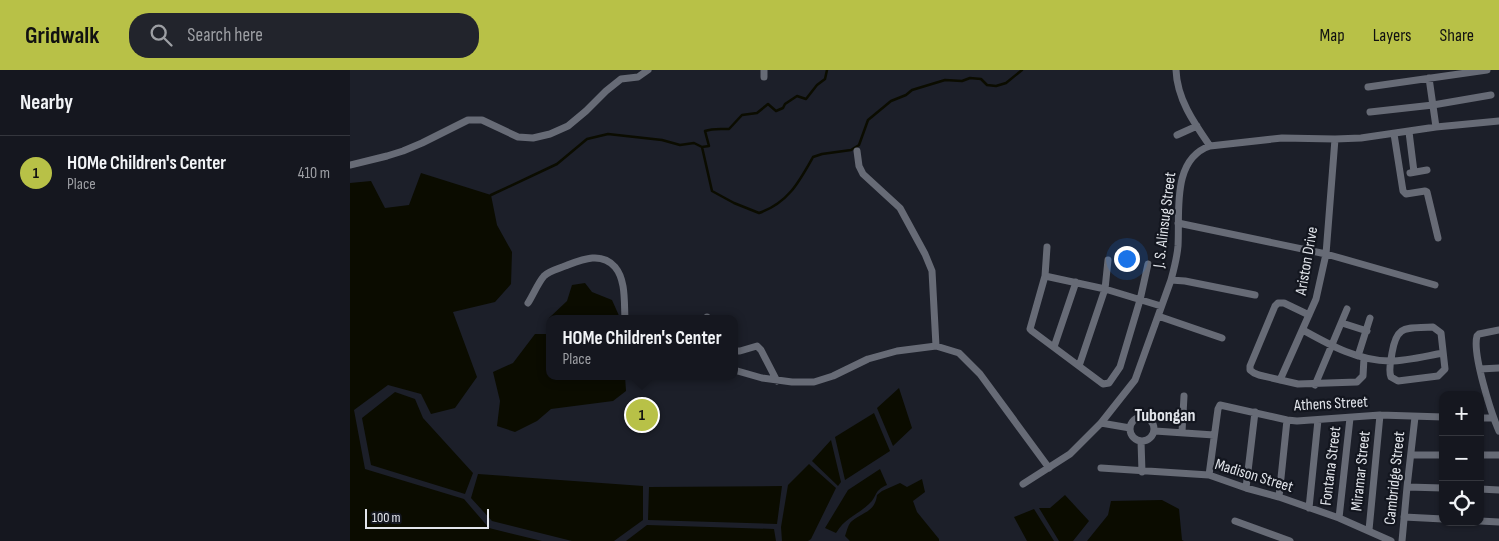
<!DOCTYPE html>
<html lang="en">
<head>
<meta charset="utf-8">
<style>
	:root { --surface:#15171f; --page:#22242c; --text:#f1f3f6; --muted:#9d9fa4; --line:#34363d; --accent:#b8c147 }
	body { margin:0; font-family:"Sofia Sans Condensed",sans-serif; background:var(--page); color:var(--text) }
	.controls { position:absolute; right:15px; bottom:15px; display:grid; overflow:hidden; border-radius:10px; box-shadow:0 1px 4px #0004 }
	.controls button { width:45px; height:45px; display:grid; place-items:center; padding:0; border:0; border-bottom:1px solid var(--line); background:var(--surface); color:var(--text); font:25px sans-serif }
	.scale { position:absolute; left:15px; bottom:12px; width:124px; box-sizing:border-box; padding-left:5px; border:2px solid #e2e5eb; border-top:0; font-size:14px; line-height:18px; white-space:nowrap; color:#e2e5eb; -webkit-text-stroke:4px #13161f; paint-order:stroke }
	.you { position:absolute; left:776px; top:188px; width:18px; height:18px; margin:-12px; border:4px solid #fff; border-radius:50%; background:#1a73e8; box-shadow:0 0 0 8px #1a73e833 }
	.badge { display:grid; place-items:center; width:32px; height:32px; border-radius:50%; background:var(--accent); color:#111; font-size:16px; font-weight:700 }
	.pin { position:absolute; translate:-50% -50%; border:2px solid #fff; box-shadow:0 1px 5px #0006 }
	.popup { position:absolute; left:196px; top:245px; width:192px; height:65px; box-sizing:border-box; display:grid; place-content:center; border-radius:10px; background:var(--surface); filter:drop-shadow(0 1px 4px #0005); font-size:16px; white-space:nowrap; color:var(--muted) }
	.popup b { font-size:19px; color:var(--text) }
	.popup::after { content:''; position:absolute; left:50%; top:100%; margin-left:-10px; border:10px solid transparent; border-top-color:var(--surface) }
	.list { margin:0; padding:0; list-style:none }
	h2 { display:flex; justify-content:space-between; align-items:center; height:65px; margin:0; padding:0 20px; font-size:21px }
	h2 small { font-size:16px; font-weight:400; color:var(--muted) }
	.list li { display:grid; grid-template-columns:32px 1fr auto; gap:15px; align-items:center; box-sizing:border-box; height:75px; padding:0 20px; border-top:1px solid var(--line) }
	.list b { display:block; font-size:19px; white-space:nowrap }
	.list p { margin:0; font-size:16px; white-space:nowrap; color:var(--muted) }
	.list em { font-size:16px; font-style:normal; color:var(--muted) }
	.icon { flex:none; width:28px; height:28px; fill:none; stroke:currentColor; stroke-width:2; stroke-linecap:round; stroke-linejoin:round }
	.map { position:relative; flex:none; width:1149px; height:471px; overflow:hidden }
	header { display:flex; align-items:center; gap:30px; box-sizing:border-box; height:70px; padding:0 25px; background:var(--accent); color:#111 }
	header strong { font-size:24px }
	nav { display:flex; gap:28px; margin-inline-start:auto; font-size:18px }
	.search { width:350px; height:45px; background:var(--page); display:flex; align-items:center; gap:12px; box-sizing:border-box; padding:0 18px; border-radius:20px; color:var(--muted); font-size:19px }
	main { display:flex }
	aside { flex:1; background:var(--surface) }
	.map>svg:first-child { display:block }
	.water { fill:#0b0c00 }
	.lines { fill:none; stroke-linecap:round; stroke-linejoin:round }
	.stream { stroke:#0b0c00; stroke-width:2.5 }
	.street { stroke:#676b76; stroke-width:7 }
	.labels { text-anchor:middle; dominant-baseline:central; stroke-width:4.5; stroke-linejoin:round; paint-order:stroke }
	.street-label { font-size:16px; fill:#e2e5eb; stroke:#13161f }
	.neighbourhood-label { font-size:18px; font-weight:bold; fill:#e2e5eb; stroke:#13161f }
</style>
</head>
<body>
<header>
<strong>Gridwalk</strong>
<div class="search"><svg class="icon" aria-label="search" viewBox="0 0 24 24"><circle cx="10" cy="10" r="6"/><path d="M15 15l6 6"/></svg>Search here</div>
<nav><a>Map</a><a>Layers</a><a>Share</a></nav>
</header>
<main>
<aside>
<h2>Nearby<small></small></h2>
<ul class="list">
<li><span class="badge">1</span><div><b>HOMe Children's Center</b><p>Place</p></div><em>410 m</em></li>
</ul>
</aside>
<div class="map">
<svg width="1149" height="471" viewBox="0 0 1149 471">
	<rect width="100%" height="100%" fill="#1c1f29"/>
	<path class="water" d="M71,103L141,125L147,155L162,182L161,214L145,232L103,242L127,307L105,338L81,344L71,324L38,315L4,340L15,399L114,429L139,458L192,471H0V113L21,111L35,138L59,135Z
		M235,213L242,222L262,230L270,248L269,249H200V306H275L276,321L263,331L201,339L187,351L165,362L147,356L150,331L143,302L163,293L185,264H198L199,248L217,231L222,215Z
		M549,318L562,358L543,376L527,338Z
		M45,322L65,329L73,348L123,403L115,424L21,395L12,348Z
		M524,343L540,381L495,410L485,367Z
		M481,370L491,412L488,416L462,391Z
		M459,394L486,418L461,469L458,471H432L431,457L438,415Z
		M530,399L537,415C523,421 528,426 519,434C506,446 496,447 486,463L475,458L498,420Z
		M128,404L293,416V450L264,471H222L142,451L121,428Z
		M572,409L575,422L563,431L567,442L589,469V471H500L495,466C497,461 498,454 502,451C513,442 525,442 527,425L532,421L550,413L557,417Z
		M432,416L427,454L298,450L299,417Z
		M715,425L739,451L723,471H709L689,438H700Z
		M812,430L829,439L832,470L834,471H737L758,445L761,431Z
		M684,439L704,471H677L664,447Z
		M297,455L424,459L426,471H276Z"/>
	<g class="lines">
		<path class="stream" d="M352,77L359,76L355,61C363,58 370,59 379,59L392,45L407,43L418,34L426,41L433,38L435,34L447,26L456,29L467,15L475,9L477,0
			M141,125L207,94L237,69L258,64L312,70L330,75L344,73L352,77L362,121L384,133L409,143C438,133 449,112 463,87L472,84L501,80L509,75L518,50L541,31L556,25L562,20L595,10L612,11L620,8L631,9L637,15L646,16L656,13L672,0"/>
		<path class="street" d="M414,0V7
			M826,0C827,29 844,53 860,76
			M1079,8L1086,57
			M1018,17L1137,0
			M1020,42L1083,35L1141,25
			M1059,62L1064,102
			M1044,64L1053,121L1056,124L1075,121L1077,122L1088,168
			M827,65L847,56
			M507,81L509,96L513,104L550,138L575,184L582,201L586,276
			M0,95L37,86L53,81L72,73L118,50H132L168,67L183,68L200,64L218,56L236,41L256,21L271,9L288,7L298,0
			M1060,103L1077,100
			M828,153L976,184L1085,215
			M697,177L695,206L680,259L682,261L753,314L759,313L770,297L790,230L798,194
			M695,206L755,219L811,236
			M821,210L835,211L905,225
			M178,233C183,225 188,213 194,206C199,201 208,199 215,196C231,190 251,181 265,197C276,210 274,232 275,249
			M959,245L934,233H928L925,236L900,296V300L904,303L909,305L948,314L1007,312L1013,306L1014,288
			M808,246L872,268
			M357,247V249
			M992,253L1017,261
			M1083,257L1091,263L1095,299L1088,306L1048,311L1041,307C1038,300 1041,291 1042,283C1047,253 1057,259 1083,257Z
			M953,260C980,275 1008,291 1040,291C1057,291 1076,286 1093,283
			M1149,260L1129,264L1127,266C1122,283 1141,343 1149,361
			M704,277L726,212
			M384,281H390L407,276L411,280L427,311
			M1008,286L1020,248
			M729,296L755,219L758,190
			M1130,299L1149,298
			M384,300L412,308L442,312H464L483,306L518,289L547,281L586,276L609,283L630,304L699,398
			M930,310L966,229L976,184L985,69
			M965,315L997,239
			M780 359a12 12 0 1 1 24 0a12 12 0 1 1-24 0Z
			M1130,348H1143
			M751,353L780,358
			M805,361L864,365
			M832,362L834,326
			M791,371L792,402
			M1061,385H1093
			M1130,385H1149
			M751,398L859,405L896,418L929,427L989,448L1041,471
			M859,405L868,339L870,335L937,350L947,351L1030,345L1093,347
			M673,414L720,384L751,353L785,310L821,210C824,199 827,188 828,176C830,143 821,89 860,76L932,68L985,69L1011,68L1086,57L1149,51
			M1057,417L1093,418
			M896,418L905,342
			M1130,419L1149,420
			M929,427L937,350
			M959,438L968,350
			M1054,447L1093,449
			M989,448L1000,348
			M885,451L940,471
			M1130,451L1149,452
			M1019,460L1030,345
			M1052,471L1057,417L1065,347"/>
	</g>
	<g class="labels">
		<g class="street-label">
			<text transform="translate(815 150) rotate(-83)">J. S. Alinsug Street</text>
			<text transform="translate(957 191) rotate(-80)">Ariston Drive</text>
			<text transform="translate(981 334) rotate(-3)">Athens Street</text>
			<text transform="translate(981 396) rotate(-83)">Fontana Street</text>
			<text transform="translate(1011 401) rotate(-84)">Miramar Street</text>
			<text transform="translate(904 406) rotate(17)">Madison Street</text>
			<text transform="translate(1045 408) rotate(-84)">Cambridge Street</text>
		</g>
		<g class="neighbourhood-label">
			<text x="815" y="345">Tubongan</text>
		</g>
	</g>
</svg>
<div class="controls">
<button>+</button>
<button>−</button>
<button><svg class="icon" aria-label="locate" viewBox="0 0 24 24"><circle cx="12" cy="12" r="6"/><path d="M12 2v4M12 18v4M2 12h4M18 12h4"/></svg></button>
</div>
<div class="scale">100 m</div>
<div class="you"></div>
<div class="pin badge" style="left:292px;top:345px">1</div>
<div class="popup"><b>HOMe Children's Center</b>Place</div>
</div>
</main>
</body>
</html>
